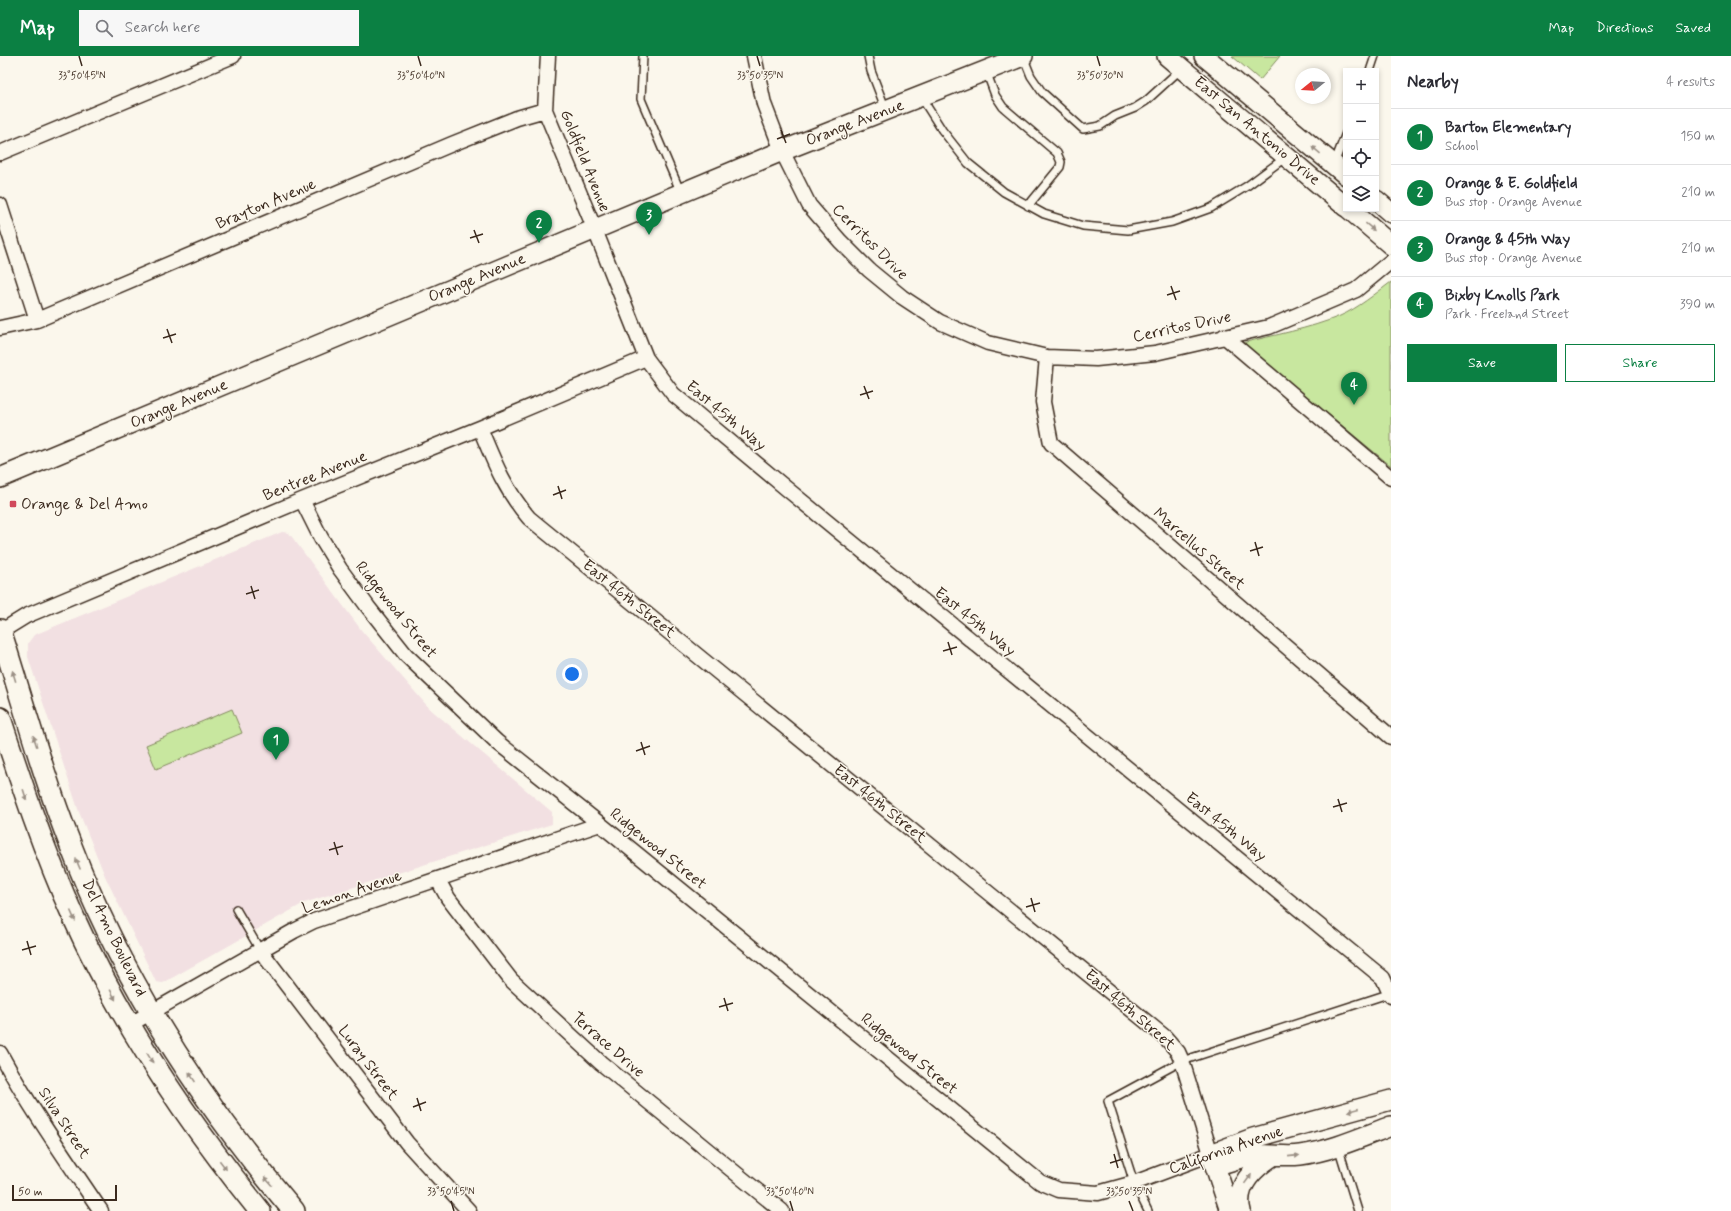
<!DOCTYPE html>
<html lang="en">
<head>
<meta charset="utf-8">
<style>
	:root { --surface:#fff; --page:#f7f7f7; --text:#2b2b33; --muted:#7c7c81; --line:#e1e1e2; --accent:#0b8043 }
	body { margin:0; font-family:Mynerve,sans-serif; background:var(--page); color:var(--text) }
	.controls { position:absolute; right:12px; top:12px; display:grid; overflow:hidden; border-radius:0px; box-shadow:0 2px 6px #0003 }
	.controls button { width:36px; height:36px; display:grid; place-items:center; padding:0; border:0; border-bottom:1px solid var(--line); background:var(--surface); color:var(--text); font:20px sans-serif }
	.compass { position:absolute; left:1295px; top:12px; width:36px; height:36px; border-radius:50%; background:var(--surface); box-shadow:0 2px 6px #0003; rotate:252deg }
	.scale { position:absolute; left:12px; bottom:10px; width:105px; box-sizing:border-box; padding-left:4px; border:2px solid #3b2a1e; border-top:0; font-size:11px; line-height:14px; white-space:nowrap; color:#3b2a1e; -webkit-text-stroke:3px #fbf7ec; paint-order:stroke }
	.you { position:absolute; left:572px; top:618px; width:14px; height:14px; margin:-10px; border:3px solid #fff; border-radius:50%; background:#1a73e8; box-shadow:0 0 0 6px #1a73e833 }
	.badge { display:grid; place-items:center; width:26px; height:26px; border-radius:50%; background:var(--accent); color:#fff; font-size:13px; font-weight:700 }
	.pin { position:absolute; translate:-50% -33px; filter:drop-shadow(0 1px 2px #0008) }
	.pin::after { content:''; position:absolute; top:21px; width:14px; height:12px; background:inherit; clip-path:polygon(0 0,100% 0,50% 100%) }
	.list { margin:0; padding:0; list-style:none }
	h2 { display:flex; justify-content:space-between; align-items:center; height:52px; margin:0; padding:0 16px; font-size:17px }
	h2 small { font-size:13px; font-weight:400; color:var(--muted) }
	.list li { display:grid; grid-template-columns:26px 1fr auto; gap:12px; align-items:center; box-sizing:border-box; height:56px; padding:0 16px; border-top:1px solid var(--line) }
	.list b { display:block; font-size:15px; white-space:nowrap }
	.list p { margin:0; font-size:13px; white-space:nowrap; color:var(--muted) }
	.list em { font-size:13px; font-style:normal; color:var(--muted) }
	.actions { display:flex; gap:8px; padding:12px 16px }
	.actions a { flex:1; padding:9px 0; border:1px solid var(--accent); border-radius:0px; text-align:center; font-size:14px; color:var(--accent) }
	.actions .main { background:var(--accent); color:#fff }
	.icon { flex:none; width:22px; height:22px; fill:none; stroke:currentColor; stroke-width:2; stroke-linecap:round; stroke-linejoin:round }
	.map { position:relative; flex:none; width:1391px; height:1155px; overflow:hidden }
	header { display:flex; align-items:center; gap:24px; box-sizing:border-box; height:56px; padding:0 20px; background:var(--accent); color:#fff }
	header strong { font-size:19px }
	nav { display:flex; gap:22px; margin-inline-start:auto; font-size:14px }
	.search { width:280px; height:36px; background:var(--page); display:flex; align-items:center; gap:10px; box-sizing:border-box; padding:0 14px; border-radius:0px; color:var(--muted); font-size:15px }
	main { display:flex }
	aside { flex:1; background:var(--surface) }
	.map>svg:first-child { display:block }
	.built { fill:#f2e0e2 }
	.green { fill:#c8e79f; stroke:#82885e }
	.lines { fill:none; stroke-linecap:round; stroke-linejoin:round }
	.lane-casing { stroke:#3b2a1e; stroke-width:10 }
	.street-casing { stroke:#3b2a1e; stroke-width:17 }
	.secondary-casing { stroke:#3b2a1e; stroke-width:22 }
	.primary-casing { stroke:#3b2a1e; stroke-width:24 }
	.lane { stroke:#fbf7ec; stroke-width:7 }
	.street { stroke:#fbf7ec; stroke-width:14 }
	.secondary { stroke:#fbf7ec; stroke-width:19 }
	.primary { stroke:#fbf7ec; stroke-width:21 }
	.oneway { fill:#9b9085 }
	.ticks { fill:none; stroke:#3b2a1e; stroke-width:1.5 }
	.poi-dot { fill:#d1495b; stroke:#fbf7ec; stroke-width:1.5 }
	.labels { text-anchor:middle; dominant-baseline:central; stroke-width:3; stroke-linejoin:round; paint-order:stroke }
	.street-label { font-size:16px; fill:#3b2a1e; stroke:#fbf7ec }
	.poi-label { font-size:16px; fill:#3b2a1e; stroke:#fbf7ec; text-anchor:start }
	.ticks-label { font-size:10px; text-anchor:middle; fill:#3b2a1e; stroke:#fbf7ec; stroke-width:3; stroke-linejoin:round; paint-order:stroke }
</style>
</head>
<body>
<header>
<strong>Map</strong>
<div class="search"><svg class="icon" aria-label="search" viewBox="0 0 24 24"><circle cx="10" cy="10" r="6"/><path d="M15 15l6 6"/></svg>Search here</div>
<nav><a>Map</a><a>Directions</a><a>Saved</a></nav>
</header>
<main>
<div class="map">
<svg width="1391" height="1155" viewBox="0 0 1391 1155">
	<rect width="100%" height="100%" fill="#fbf7ec"/>
	<filter id="ink" filterUnits="userSpaceOnUse"><feTurbulence type="fractalNoise" baseFrequency=".025" numOctaves="2"/><feDisplacementMap in="SourceGraphic" scale="8" xChannelSelector="R" yChannelSelector="G"/><feConvolveMatrix kernelMatrix="1 2 1 2 8 2 1 2 1" color-interpolation-filters="sRGB"/></filter>
	<g filter="url(#ink)">
		<path class="built" d="M282,476L289,477L362,575L429,652L552,756V768L304,847L163,927L156,926L105,820L79,756L28,601V587L34,579Z"/>
		<path class="green" d="M1232,0H1280L1260,24Z
			M1391,226V410L1242,287C1274,279 1309,273 1340,260C1358,252 1375,238 1391,226Z
			M232,653L242,677L156,713L146,689Z"/>
		<g class="lines">
			<g class="lane-casing">
				<path id="lane" d="M643,0L641,43L681,137
					M868,0L871,15L886,54
					M1023,0L1031,20L1042,36L1083,73L1100,70L1115,60L1135,52L1146,45L1181,13
					M986,15L995,39L1003,51L1057,97L1061,106L1060,111L1028,150
					M1370,15L1375,0
					M921,41L942,74L968,107L1004,136L1044,158L1083,170L1128,174L1172,166L1211,152L1247,130L1286,101
					M1334,108L1346,77
					M236,853L260,894
					M1338,1090L1358,1155
					M1148,1155L1134,1127L1108,1045L1182,1005L1391,937"/>
			</g>
			<g class="street-casing">
				<path id="street" d="M548,0L545,54L595,174L646,302L673,338L787,433L1383,922L1391,940
					M754,0L764,48L782,95L809,149L840,185L869,214L902,241L940,266L988,287L1047,301L1096,303L1155,297L1269,271L1356,234L1391,205
					M0,97L233,0
					M0,149L37,264
					M0,272L37,264L452,88L517,62L545,54
					M1224,280L1391,422
					M1047,301L1043,346L1051,387L1391,681
					M302,444L321,482L340,513L368,551L406,599L497,686L600,768L1040,1126L1059,1134L1098,1137L1134,1127L1211,1098L1182,1005L1178,996L1165,981L529,462C505,434 494,406 480,372
					M0,576L26,560L302,444L480,372L646,302
					M438,824L448,842L511,924L601,1007L782,1155
					M260,894L407,1087L469,1155
					M129,969L294,875L314,865L600,768
					M0,997C30,1052 66,1103 101,1155"/>
			</g>
			<g class="secondary-casing">
				<path id="secondary" d="M1167,0L1346,151
					M1204,0L1346,119
					M1376,144L1391,157
					M1349,153L1391,189
					M0,422L782,95L1023,0
					M1215,1110C1230,1105 1244,1100 1260,1099C1273,1098 1286,1101 1300,1099C1331,1095 1362,1081 1391,1070
					M1230,1155L1211,1098L1253,1082L1391,1044
					M1241,1155C1234,1130 1254,1112 1273,1100"/>
			</g>
			<g class="primary-casing">
				<path id="primary" d="M0,574C23,646 43,720 71,790C122,924 201,1046 294,1155
					M0,662C22,729 44,796 73,860C121,967 187,1065 260,1155"/>
			</g>
			<use href="#lane" class="lane"/>
			<use href="#street" class="street"/>
			<use href="#secondary" class="secondary"/>
			<use href="#primary" class="primary"/>
		</g>
		<defs><path id="oneway-solid" d="M-6-.8H1V-3.2L6.5 0L1 3.2V.8H-6Z"/></defs>
		<g class="oneway">
			<use href="#oneway-solid" transform="translate(1316 94) rotate(-140)"/>
			<use href="#oneway-solid" transform="translate(1370 171) rotate(40)"/>
			<use href="#oneway-solid" transform="translate(14 620) rotate(-107)"/>
			<use href="#oneway-solid" transform="translate(35 685) rotate(-108)"/>
			<use href="#oneway-solid" transform="translate(25 739) rotate(72)"/>
			<use href="#oneway-solid" transform="translate(78 808) rotate(-113)"/>
			<use href="#oneway-solid" transform="translate(73 860) rotate(66)"/>
			<use href="#oneway-solid" transform="translate(113 939) rotate(62)"/>
			<use href="#oneway-solid" transform="translate(150 1002) rotate(58)"/>
			<use href="#oneway-solid" transform="translate(192 1021) rotate(-124)"/>
			<use href="#oneway-solid" transform="translate(1353 1054) rotate(165)"/>
			<use href="#oneway-solid" transform="translate(1294 1100) rotate(-6)"/>
			<use href="#oneway-solid" transform="translate(223 1109) rotate(53)"/>
			<use href="#oneway-solid" transform="translate(1248 1123) rotate(-54)"/>
			<use href="#oneway-solid" transform="translate(268 1125) rotate(-130)"/>
		</g>
	</g>
	<path class="ticks" d="M79,0L82,10M418,0L421,10M757,0L760,10M1097,0L1100,10M781,74L786,87M777,83L790,78M474,174L479,187M470,182L483,178M1171,230L1176,244M1167,239L1180,235M167,273L172,287M163,282L176,278M864,330L869,343M860,339L873,335M558,430L562,443M553,439L566,434M1255,486L1259,500M1250,495L1263,491M251,530L255,543M246,538L259,534M948,586L952,599M943,595L957,591M641,686L645,699M636,695L650,690M1338,743L1342,756M1333,751L1347,747M334,786L338,799M329,794L343,790M1031,842L1035,856M1026,851L1040,847M27,885L31,899M22,894L36,890M724,942L728,955M719,951L733,947M417,1042L421,1055M413,1051L426,1046M1114,1098L1118,1112M1110,1107L1123,1103M451,1145L454,1155M790,1145L793,1155M1129,1145L1133,1155"/>
	<rect class="poi-dot" x="9" y="444" width="8" height="8" rx="2"/>
	<g class="labels">
		<g class="street-label">
			<text transform="translate(855 67) rotate(-21)">Orange Avenue</text>
			<text transform="translate(1257 75) rotate(40)">East San Antonio Drive</text>
			<text transform="translate(585 105) rotate(68)">Goldfield Avenue</text>
			<text transform="translate(266 148) rotate(-23)">Brayton Avenue</text>
			<text transform="translate(870 186) rotate(45)">Cerritos Drive</text>
			<text transform="translate(477 222) rotate(-23)">Orange Avenue</text>
			<text transform="translate(1182 271) rotate(-12)">Cerritos Drive</text>
			<text transform="translate(179 348) rotate(-23)">Orange Avenue</text>
			<text transform="translate(726 360) rotate(40)">East 45th Way</text>
			<text transform="translate(315 420) rotate(-22)">Bentree Avenue</text>
			<text transform="translate(1199 493) rotate(41)">Marcellus Street</text>
			<text transform="translate(629 543) rotate(39)">East 46th Street</text>
			<text transform="translate(396 554) rotate(51)">Ridgewood Street</text>
			<text transform="translate(975 566) rotate(39)">East 45th Way</text>
			<text transform="translate(880 748) rotate(39)">East 46th Street</text>
			<text transform="translate(1226 771) rotate(39)">East 45th Way</text>
			<text transform="translate(658 793) rotate(39)">Ridgewood Street</text>
			<text transform="translate(352 836) rotate(-19)">Lemon Avenue</text>
			<text transform="translate(114 882) rotate(64)">Del Amo Boulevard</text>
			<text transform="translate(1130 954) rotate(41)">East 46th Street</text>
			<text transform="translate(608 989) rotate(41)">Terrace Drive</text>
			<text transform="translate(909 998) rotate(39)">Ridgewood Street</text>
			<text transform="translate(368 1007) rotate(53)">Luray Street</text>
			<text transform="translate(64 1067) rotate(57)">Silva Street</text>
			<text transform="translate(1226 1094) rotate(-19)">California Avenue</text>
		</g>
		<g class="poi-label">
			<text x="21" y="448">Orange &amp; Del Amo</text>
		</g>
	</g>
	<g class="ticks-label">
		<text x="82" y="23">33°50'45"N</text>
		<text x="421" y="23">33°50'40"N</text>
		<text x="760" y="23">33°50'35"N</text>
		<text x="1100" y="23">33°50'30"N</text>
		<text x="451" y="1139">33°50'45"N</text>
		<text x="790" y="1139">33°50'40"N</text>
		<text x="1129" y="1139">33°50'35"N</text>
	</g>
</svg>
<div class="controls">
<button>+</button>
<button>−</button>
<button><svg class="icon" aria-label="locate" viewBox="0 0 24 24"><circle cx="12" cy="12" r="6"/><path d="M12 2v4M12 18v4M2 12h4M18 12h4"/></svg></button>
<button><svg class="icon" aria-label="layers" viewBox="0 0 24 24"><path d="M12 4l9 5-9 5-9-5zM3 14l9 5 9-5"/></svg></button>
</div>
<svg class="compass" viewBox="-18 -18 36 36"><path d="M0-13l5 13h-10z" fill="#e53935"/><path d="M0 13l5-13h-10z" fill="#7c7c81"/></svg>
<div class="scale">50 m</div>
<div class="you"></div>
<div class="pin badge" style="left:276px;top:704px">1</div>
<div class="pin badge" style="left:539px;top:187px">2</div>
<div class="pin badge" style="left:649px;top:179px">3</div>
<div class="pin badge" style="left:1354px;top:349px">4</div>
</div>
<aside>
<h2>Nearby<small>4 results</small></h2>
<ul class="list">
<li><span class="badge">1</span><div><b>Barton Elementary</b><p>School</p></div><em>150 m</em></li>
<li><span class="badge">2</span><div><b>Orange &amp; E. Goldfield</b><p>Bus stop · Orange Avenue</p></div><em>210 m</em></li>
<li><span class="badge">3</span><div><b>Orange &amp; 45th Way</b><p>Bus stop · Orange Avenue</p></div><em>210 m</em></li>
<li><span class="badge">4</span><div><b>Bixby Knolls Park</b><p>Park · Freeland Street</p></div><em>390 m</em></li>
</ul>
<div class="actions"><a class="main">Save</a><a>Share</a></div>
</aside>
</main>
</body>
</html>
